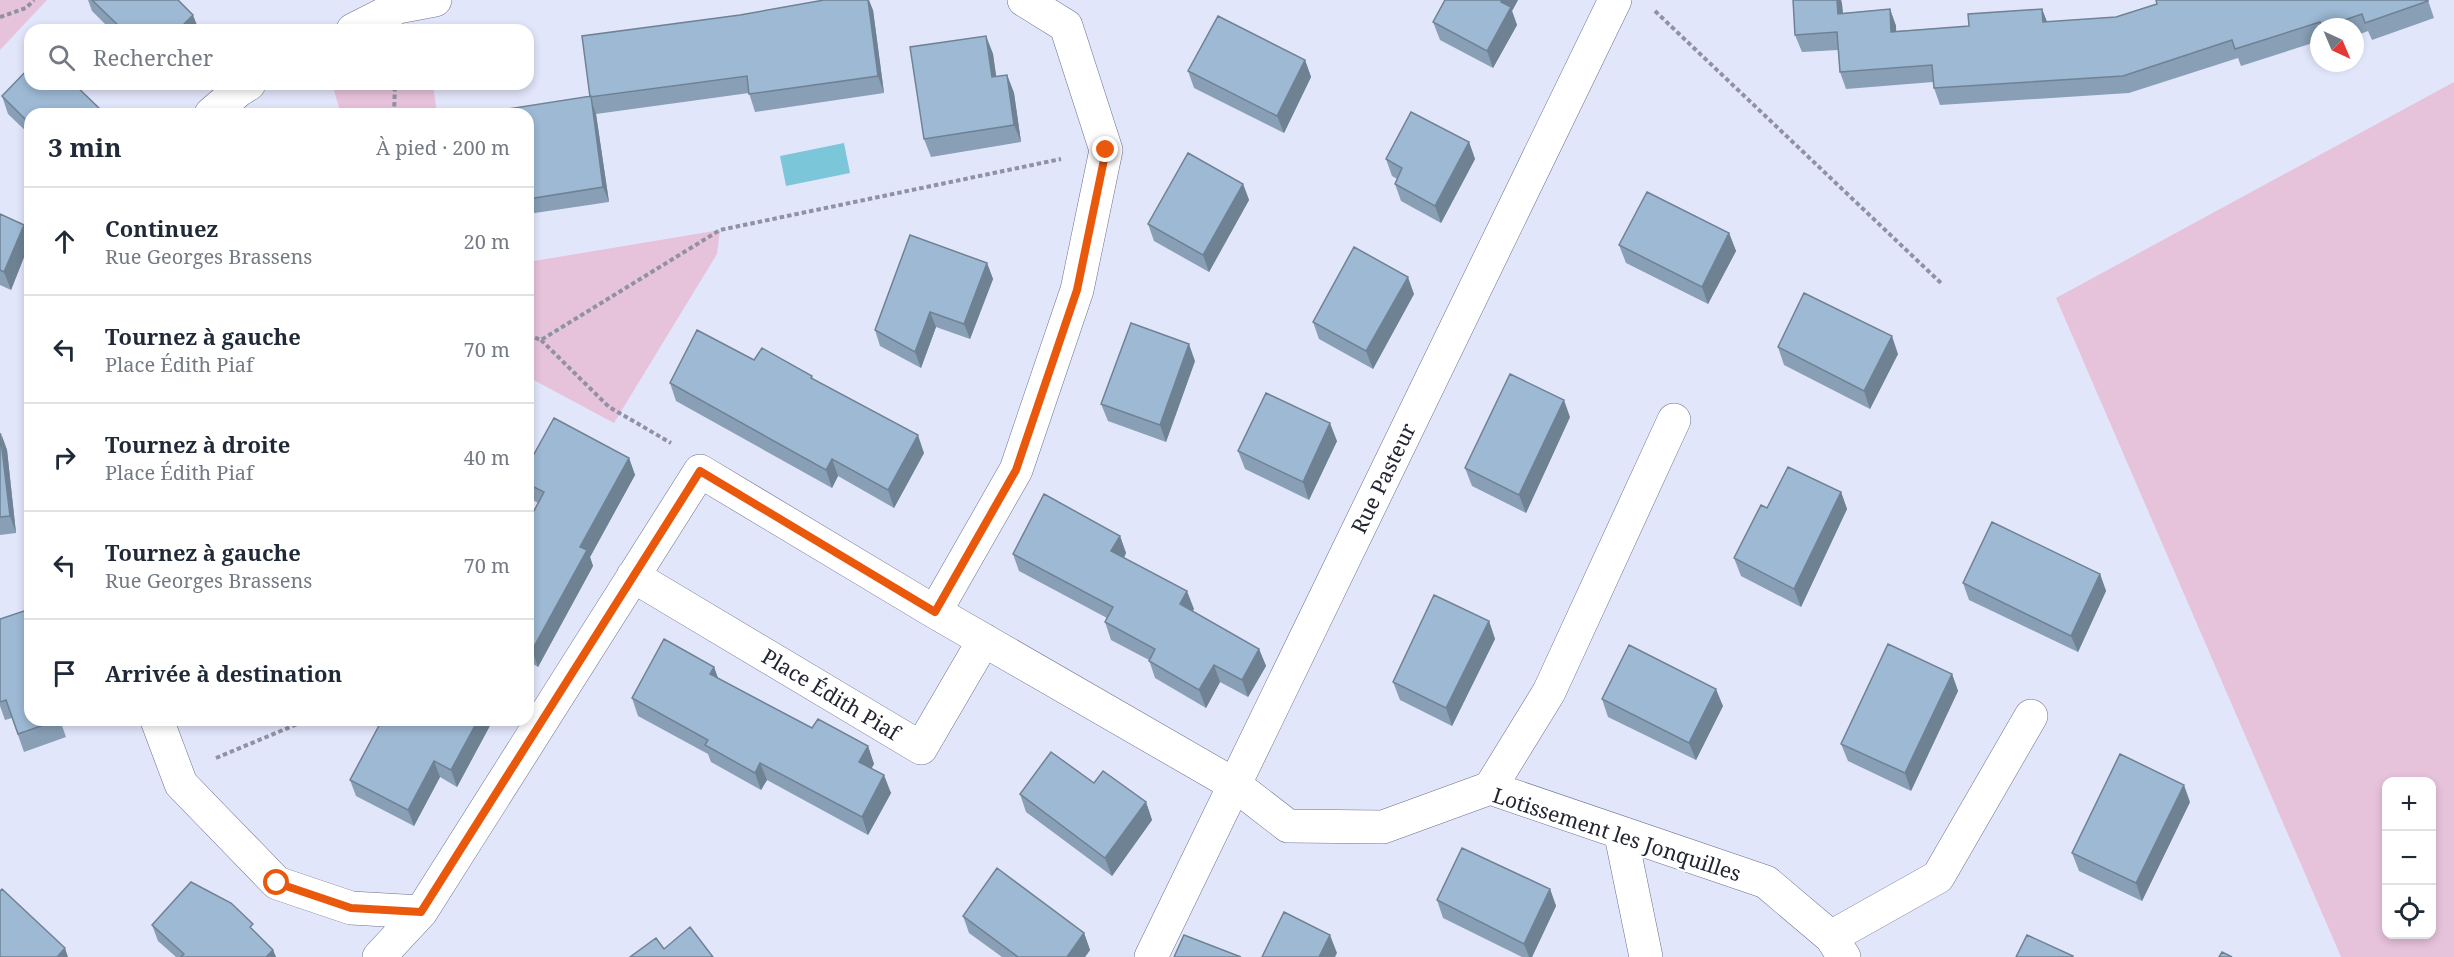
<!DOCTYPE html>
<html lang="fr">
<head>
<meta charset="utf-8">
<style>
	:root { --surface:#fff; --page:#f6f6f7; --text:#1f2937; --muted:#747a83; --line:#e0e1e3 }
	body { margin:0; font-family:"Noto Serif",serif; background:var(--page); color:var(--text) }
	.controls { position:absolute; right:18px; bottom:18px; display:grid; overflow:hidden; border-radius:12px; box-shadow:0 3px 9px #0003 }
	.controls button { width:54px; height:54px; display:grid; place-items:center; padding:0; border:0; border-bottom:2px solid var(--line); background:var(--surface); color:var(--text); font:30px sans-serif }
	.compass { position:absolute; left:2310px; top:18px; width:54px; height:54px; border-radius:50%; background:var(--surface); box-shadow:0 3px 9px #0003; rotate:136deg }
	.stop { position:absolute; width:18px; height:18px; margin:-14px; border:4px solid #ea580c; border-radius:50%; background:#fff }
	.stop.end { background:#ea580c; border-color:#fff; box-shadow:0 2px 6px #0008 }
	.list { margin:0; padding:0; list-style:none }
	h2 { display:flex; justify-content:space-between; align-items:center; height:78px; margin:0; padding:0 24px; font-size:26px }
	h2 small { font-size:20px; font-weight:400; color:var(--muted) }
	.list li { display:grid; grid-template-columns:39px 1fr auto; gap:18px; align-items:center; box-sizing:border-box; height:108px; padding:0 24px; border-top:2px solid var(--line) }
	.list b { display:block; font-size:22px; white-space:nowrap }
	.list p { margin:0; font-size:20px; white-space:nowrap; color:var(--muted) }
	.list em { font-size:20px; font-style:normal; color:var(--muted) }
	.icon { flex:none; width:33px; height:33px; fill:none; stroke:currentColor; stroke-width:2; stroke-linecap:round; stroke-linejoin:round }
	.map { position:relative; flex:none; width:2454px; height:957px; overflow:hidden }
	.search { position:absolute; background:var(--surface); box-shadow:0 3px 9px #0003; left:24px; top:24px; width:510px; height:66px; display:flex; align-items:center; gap:15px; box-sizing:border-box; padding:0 21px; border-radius:18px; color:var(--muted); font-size:22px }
	.panel { position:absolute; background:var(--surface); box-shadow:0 3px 9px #0003; left:24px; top:108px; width:510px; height:618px; border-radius:18px }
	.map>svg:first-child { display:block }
	.green { fill:#e7c3db; fill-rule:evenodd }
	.water { fill:#7cc6da }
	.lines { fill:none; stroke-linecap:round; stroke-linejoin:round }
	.minor-casing { stroke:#6c7190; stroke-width:34 }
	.path { stroke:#8f92a4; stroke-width:4; stroke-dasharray:4.5 3; stroke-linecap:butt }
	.minor { stroke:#fff; stroke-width:33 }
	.wall { fill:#889fb6 }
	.shaded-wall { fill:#6f8294 }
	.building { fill:#9eb9d4; stroke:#6f8294; stroke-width:1.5 }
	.route { stroke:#ea580c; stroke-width:8 }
	.labels { text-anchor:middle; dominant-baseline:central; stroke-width:5; stroke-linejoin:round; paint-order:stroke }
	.street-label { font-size:21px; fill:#232532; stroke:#fff }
</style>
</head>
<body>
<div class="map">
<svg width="2454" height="957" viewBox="0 0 2454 957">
	<rect width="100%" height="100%" fill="#e2e6fb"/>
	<path class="green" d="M0,0H47L0,50Z
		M2454,82V957H2341L2056,298ZM2386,782H2432V934H2386Z
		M332,84H433L437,114H341Z
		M720,230L717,254L614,423L528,377V262Z"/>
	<path class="water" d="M844,143L850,173L786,186L780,156Z"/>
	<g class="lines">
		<g class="minor-casing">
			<path id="minor" d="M353,30L398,7L435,0
				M211,114L239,90L249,84
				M633,576L921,748L984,640
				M935,612L1016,470L1077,290L1106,150L1066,26L1024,0
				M157,720L181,784L277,883L351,908L421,912
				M1490,788L1549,692L1674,420
				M1621,835L1646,957
				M1831,937L1938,877L2031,716
				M379,957L421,912L700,471L935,612L1235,785L1288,826L1383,827L1490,788L1766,882L1831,937L1844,957
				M1151,957L1615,0"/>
		</g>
		<path class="path" d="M1655,11L1942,284
			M0,17L26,8L34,0
			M394,114L395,84
			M528,335L541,340L720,230L1061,159
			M541,340L609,407L671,443
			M216,758L307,720"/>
		<use href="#minor" class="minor"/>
	</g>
	<path class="wall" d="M88,0H178L199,30H111L92,11Z
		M1445,0H1518L1512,11L1517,25L1493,68L1440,40L1433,22Z
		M1793,0H1841L1842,4L1843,13L1890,9L1896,26V31L1969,26L2042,9L2047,22L2116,17L2157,4L2156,0H2428L2434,18L2372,40L2368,31L2355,36V27H2319V41L2241,66L2238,58L2129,93L1940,105L1934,88L1933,82L1846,89L1840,72L1838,50L1802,52L1795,35Z
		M873,10L884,93L755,112L749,93L596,114L609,202L528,214V114Z
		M986,36L993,54L996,77L1007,75L1014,93L1021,142L931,157L924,139Z
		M1305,60L1311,77L1284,133L1194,88L1188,71Z
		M2,96L30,114V135L8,114Z
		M1469,142L1475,159L1441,223L1401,201L1395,184L1397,179L1392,176L1386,159Z
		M1243,184L1249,200L1209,272L1154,241L1148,224Z
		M0,214L24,225L30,242L11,290L0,285Z
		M1729,233L1736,251L1708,304L1626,263L1619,245Z
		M987,263L993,279L970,339L936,327L921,368L880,346L875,330Z
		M1414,294L1373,369L1319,339L1313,322Z
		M1778,347L1898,354L1870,409L1784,365Z
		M754,360L812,376L813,379L924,453L894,508L838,476L832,488L676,401L670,383Z
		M1195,361L1166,442L1108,421L1101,404Z
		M1570,417L1526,513L1472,486L1465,468Z
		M0,433L7,450L16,533L0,535Z
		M1337,441L1309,500L1245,469L1238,451Z
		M629,458L635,475L590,557L593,566L538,667L528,661V522L538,503L528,497V465Z
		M1841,492L1847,509L1801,607L1741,576L1734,558L1767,508Z
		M1120,536L1126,553L1124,558L1194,609L1192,611L1259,649L1266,666L1248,697L1220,682L1206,708L1155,678L1149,660L1111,640L1105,622L1107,618L1019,571L1013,554Z
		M2100,574L2106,591L2078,652L1969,600L1963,583Z
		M0,619L30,720H60L66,737L24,752L12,718L5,720L0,706Z
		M1489,621L1495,639L1452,726L1400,700L1393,682Z
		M714,667L718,678L812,728L868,746L874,764L871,768L891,793L868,835L767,780L761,790L711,762L708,754L638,716L632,698Z
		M1952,674L1958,691L1911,791L1848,761L1841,744Z
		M1602,699L1723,706L1696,760L1608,717Z
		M382,720H493L457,787L440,777L414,826L356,796L350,780Z
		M1094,783L1146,802L1152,820L1112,876L1026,812L1020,794Z
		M2190,802L2142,901L2079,871L2072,853Z
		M1550,889L1556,906L1532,957H1522L1443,918L1437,900Z
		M963,916L1084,933L1090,950L1085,957H1002L969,933Z
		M152,925L255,932L273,950L276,957H176L158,941Z"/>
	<path class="shaded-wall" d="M868,0H869L873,10L884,93L878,76Z
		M1502,0H1518L1512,11L1517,25L1493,68L1487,51Z
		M1837,0H1841L1842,4L1844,31L1838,14Z
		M1890,9L1896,26L1897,49L1891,32Z
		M2042,9L2049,27L2043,22Z
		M193,15L199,30H178Z
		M986,36L993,54L999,95L992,77Z
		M1305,60L1311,77L1284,133L1277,116Z
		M1007,75L1014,93L1021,142L1014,125Z
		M591,99L596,114L609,202L603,187Z
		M100,109L101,114H95Z
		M1469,142L1475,159L1441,223L1435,206Z
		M1243,184L1249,200L1209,272L1203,255Z
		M24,225L30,242L11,290L4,272Z
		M1729,233L1736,251L1708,304L1702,287Z
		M987,263L993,279L970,339L964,324Z
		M1408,277L1414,294L1373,369L1366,351Z
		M930,312L936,327L921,368L915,352Z
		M1892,336L1898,354L1870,409L1864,391Z
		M1189,344L1195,361L1166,442L1160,425Z
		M1564,400L1570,417L1526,513L1519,495Z
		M1330,423L1337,441L1309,500L1303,482Z
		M1,433L7,450L16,533L10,516Z
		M918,435L924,453L894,508L888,490Z
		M629,458L635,475L590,557L593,566L538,667L532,650L580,547Z
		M832,459L838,476L832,488L826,470Z
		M1841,492L1847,509L1801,607L1794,589Z
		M1120,536L1126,553L1118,569L1111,551Z
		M2100,574L2106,591L2078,652L2071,636Z
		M1187,591L1194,609L1186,622L1180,604Z
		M1489,621L1495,639L1452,726L1446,708Z
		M1259,649L1266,666L1248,697L1242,680Z
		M1214,665L1220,682L1206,708L1199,690Z
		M714,667L720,684L710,674Z
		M1952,674L1958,691L1911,791L1905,773Z
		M1716,689L1723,706L1696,760L1689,743Z
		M478,720H493L457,787L451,770Z
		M868,746L874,764L866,779L859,762Z
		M434,761L440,777L414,826L408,810Z
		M760,763L767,780L761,790L755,773Z
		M884,775L891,793L868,835L862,817Z
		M2184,785L2190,802L2142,901L2136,883Z
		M1146,802L1152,820L1112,876L1105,858Z
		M1550,889L1556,906L1532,957H1529L1524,944Z
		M1084,933L1090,950L1085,957H1067Z
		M1330,935L1337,953L1335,957H1319Z
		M65,948L68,957H57Z
		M273,950L276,957H266Z"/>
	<path class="building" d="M92,0H178L193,15L178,30H123Z
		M824,0H868L878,76L749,94L747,76L590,97L582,36L740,15Z
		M1445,0H1502L1501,2L1511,7L1487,51L1433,22Z
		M1793,0H1837L1838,14L1890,9L1891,32L1969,26L1968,14L2042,9L2043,22L2116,17L2157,4L2156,0H2428V1L2365,23L2362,14L2324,27H2322L2320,22L2235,49L2232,40L2123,76L1934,88L1932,65L1840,72L1837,32L1795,35Z
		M1218,16L1305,60L1277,116L1188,71Z
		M986,36L992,77L1007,75L1014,125L924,139L910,47Z
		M30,67V84H74L100,109L95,114H30V124L2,96Z
		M591,96L603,187L528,199V114H477Z
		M1411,112L1469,142L1435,206L1395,184L1402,168L1386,159Z
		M1188,153L1243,184L1203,255L1148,224Z
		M1647,192L1729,233L1702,287L1619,245Z
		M0,214L24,225L4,272L0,270Z
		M910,235L987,263L964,324L930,312L915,352L875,330Z
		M1354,247L1408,277L1366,351L1313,322Z
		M1804,293L1892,336L1864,391L1778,347Z
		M1131,323L1189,344L1160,425L1101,404Z
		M697,330L754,360L762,348L812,376L811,378L918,435L888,490L832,459L826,470L670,383Z
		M1510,374L1564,400L1519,495L1465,468Z
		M1266,393L1330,423L1303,482L1238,451Z
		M554,418L629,458L580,547L587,550L532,650L528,648V522L544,492L528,484V465Z
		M0,433L10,516L0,517Z
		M1788,467L1841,492L1794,589L1734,558L1761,505L1767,508Z
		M1044,494L1120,536L1111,551L1187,591L1180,604L1259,649L1242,680L1214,665L1199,690L1149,661L1155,649L1105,622L1113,607L1013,554Z
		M1992,522L2100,574L2071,636L1963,583Z
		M1434,595L1489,621L1446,708L1393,682Z
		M30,609V720H58L18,734L6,700L0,702V619Z
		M664,639L714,667L710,674L812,728L818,719L868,746L859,762L884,775L862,817L760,763L755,773L705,745L708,740L632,698Z
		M1888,644L1952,674L1905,773L1841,744Z
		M1629,645L1716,689L1689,743L1602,699Z
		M382,720H478L451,770L434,761L408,810L350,780Z
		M1051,752L1094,783L1103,771L1146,802L1105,858L1020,794Z
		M2120,754L2184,785L2136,883L2072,853Z
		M1462,848L1550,889L1524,944L1437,900Z
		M997,868L1084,933L1067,957H1018L963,916Z
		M191,882L231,903L253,924L250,927L273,950L266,957H181L184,954L152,925Z
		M2,889L65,948L57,957H0V891Z
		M1284,912L1330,935L1319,957H1262Z
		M690,927L713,957H630L656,938L664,949Z
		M1184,935L1241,957H1174Z
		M2027,935L2073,956L2072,957H2016Z
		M2222,952L2232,957H2219Z"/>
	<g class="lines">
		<path class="route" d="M277,883L351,908L421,912L700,471L935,612L1016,470L1077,290L1106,150"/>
	</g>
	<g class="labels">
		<g class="street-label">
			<text transform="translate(1383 478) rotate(-64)">Rue Pasteur</text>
			<text transform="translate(831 694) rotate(31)">Place Édith Piaf</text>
			<text transform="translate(1617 834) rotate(18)">Lotissement les Jonquilles</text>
		</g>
	</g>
</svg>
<div class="controls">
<button>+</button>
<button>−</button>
<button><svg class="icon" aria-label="locate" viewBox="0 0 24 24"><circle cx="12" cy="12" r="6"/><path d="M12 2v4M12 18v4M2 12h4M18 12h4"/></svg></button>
</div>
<svg class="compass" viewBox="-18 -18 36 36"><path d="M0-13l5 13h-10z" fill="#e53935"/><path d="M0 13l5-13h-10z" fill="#747a83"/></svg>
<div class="stop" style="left:277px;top:883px"></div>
<div class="stop end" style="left:1106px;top:150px"></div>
<div class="search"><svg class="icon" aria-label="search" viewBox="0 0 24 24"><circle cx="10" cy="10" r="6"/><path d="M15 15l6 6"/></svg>Rechercher</div>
<section class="panel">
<h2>3 min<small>À pied · 200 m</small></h2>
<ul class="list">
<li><svg class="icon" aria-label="ahead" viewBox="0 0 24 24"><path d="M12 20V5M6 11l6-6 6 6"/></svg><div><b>Continuez</b><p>Rue Georges Brassens</p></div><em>20 m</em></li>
<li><svg class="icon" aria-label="left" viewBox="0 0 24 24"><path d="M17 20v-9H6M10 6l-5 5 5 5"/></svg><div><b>Tournez à gauche</b><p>Place Édith Piaf</p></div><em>70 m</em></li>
<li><svg class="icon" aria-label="right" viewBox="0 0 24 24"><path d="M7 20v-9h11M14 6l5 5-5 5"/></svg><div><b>Tournez à droite</b><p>Place Édith Piaf</p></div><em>40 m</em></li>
<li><svg class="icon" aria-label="left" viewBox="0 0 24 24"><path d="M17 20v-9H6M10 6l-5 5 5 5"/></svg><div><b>Tournez à gauche</b><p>Rue Georges Brassens</p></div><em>70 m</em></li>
<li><svg class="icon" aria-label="arrive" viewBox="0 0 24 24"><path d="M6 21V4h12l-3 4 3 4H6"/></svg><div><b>Arrivée à destination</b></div></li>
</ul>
</section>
</div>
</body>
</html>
